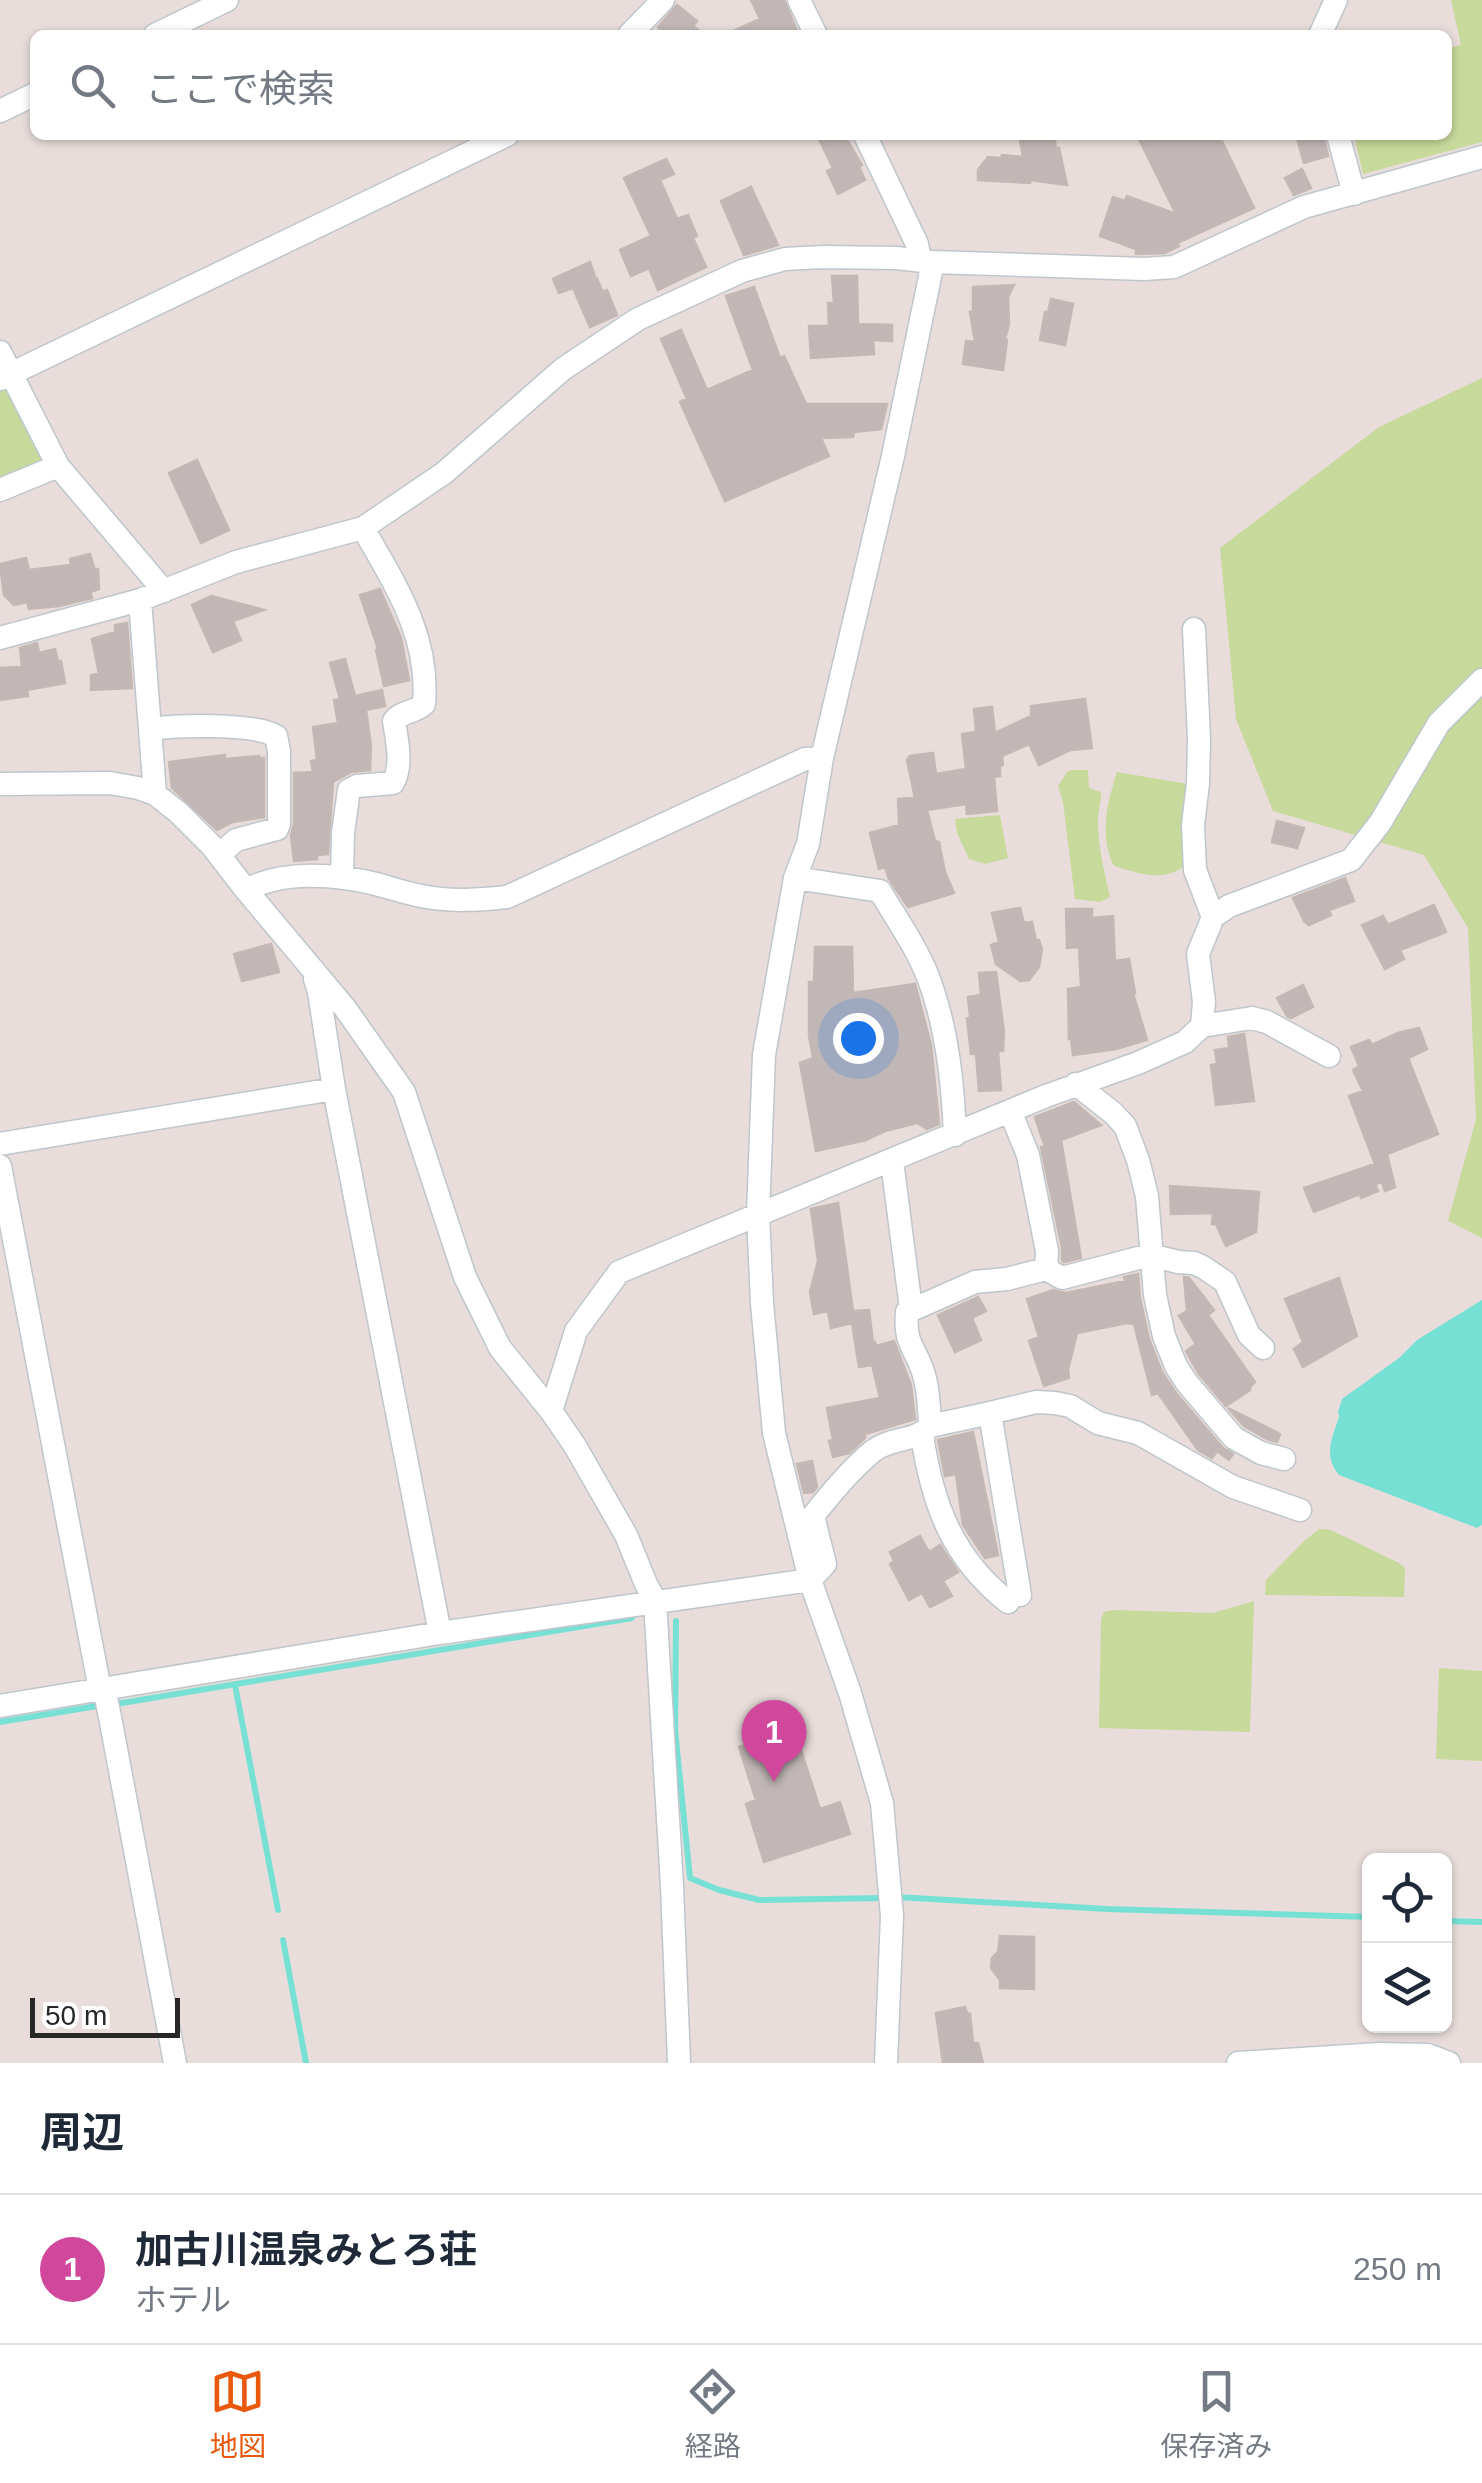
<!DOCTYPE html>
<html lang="ja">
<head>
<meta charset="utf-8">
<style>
	:root { --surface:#fff; --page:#f6f6f7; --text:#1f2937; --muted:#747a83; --line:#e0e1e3; --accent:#ea580c }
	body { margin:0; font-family:Helvetica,"Noto Sans JP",sans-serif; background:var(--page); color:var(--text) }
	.controls { position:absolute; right:30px; bottom:30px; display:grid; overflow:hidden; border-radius:15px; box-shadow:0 2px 8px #0004 }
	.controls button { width:90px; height:90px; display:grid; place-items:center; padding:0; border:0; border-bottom:2px solid var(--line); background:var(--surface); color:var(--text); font:50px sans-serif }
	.scale { position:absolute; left:30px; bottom:25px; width:150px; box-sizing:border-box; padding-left:10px; border:5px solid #272727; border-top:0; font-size:28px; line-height:35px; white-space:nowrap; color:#272727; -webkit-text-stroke:8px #fff; paint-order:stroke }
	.you { position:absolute; left:858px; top:1038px; width:35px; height:35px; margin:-25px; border:8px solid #fff; border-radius:50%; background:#1a73e8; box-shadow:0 0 0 15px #1a73e833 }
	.badge { display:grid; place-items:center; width:65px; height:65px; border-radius:50%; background:var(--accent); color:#fff; font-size:32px; font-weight:700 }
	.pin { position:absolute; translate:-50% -82px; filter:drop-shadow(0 2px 5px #0008) }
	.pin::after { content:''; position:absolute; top:52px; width:35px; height:30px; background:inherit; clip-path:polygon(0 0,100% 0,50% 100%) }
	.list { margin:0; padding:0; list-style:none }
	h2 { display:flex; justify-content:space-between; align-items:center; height:130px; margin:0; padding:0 40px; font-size:42px }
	h2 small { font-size:32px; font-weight:400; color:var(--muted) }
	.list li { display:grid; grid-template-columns:65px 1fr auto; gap:30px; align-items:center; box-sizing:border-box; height:150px; padding:0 40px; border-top:2px solid var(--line) }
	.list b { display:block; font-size:38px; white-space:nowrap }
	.list p { margin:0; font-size:32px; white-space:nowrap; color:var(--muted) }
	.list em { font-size:32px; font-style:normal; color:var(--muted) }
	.icon { flex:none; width:55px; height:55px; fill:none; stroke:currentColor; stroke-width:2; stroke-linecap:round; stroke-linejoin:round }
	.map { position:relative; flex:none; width:1482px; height:2063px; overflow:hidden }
	.search { position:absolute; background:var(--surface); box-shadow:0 2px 8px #0004; left:30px; right:30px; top:30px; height:110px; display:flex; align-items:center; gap:25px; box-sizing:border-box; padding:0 35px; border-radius:15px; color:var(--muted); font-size:38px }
	.sheet { height:280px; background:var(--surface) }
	nav { display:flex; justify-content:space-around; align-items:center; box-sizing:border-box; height:140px; border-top:2px solid var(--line); background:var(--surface); font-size:28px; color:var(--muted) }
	nav a { display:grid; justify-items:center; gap:5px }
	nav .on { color:var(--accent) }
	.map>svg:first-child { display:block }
	.green { fill:#c7d99b }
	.water { fill:#77e0d5 }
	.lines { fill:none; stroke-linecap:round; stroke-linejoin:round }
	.stream { stroke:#77e0d5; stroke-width:6 }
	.building { fill:#c0b7b6; stroke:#c3b8b4; stroke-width:2.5 }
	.minor-casing { stroke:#bec6cc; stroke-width:25 }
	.minor { stroke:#fff; stroke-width:22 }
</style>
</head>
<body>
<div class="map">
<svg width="1482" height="2063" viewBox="0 0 1482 2063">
	<rect width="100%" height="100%" fill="#e8ddda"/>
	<path class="green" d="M1451,0H1482V142L1363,174L1354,135H1447V49L1461,45Z
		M1482,378V1238L1448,1221L1476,1119L1468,928L1424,855L1273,811L1236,719L1220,548L1379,427Z
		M6,386L43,456L40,465L0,483V388Z
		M1071,770H1088L1089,788L1101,792C1101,800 1099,808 1098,816C1097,842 1104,871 1110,897L1100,902L1075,899L1063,802L1058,786L1067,772Z
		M1117,772L1188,784C1178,811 1182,838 1184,866C1161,883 1139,873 1114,866C1099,836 1107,803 1117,772Z
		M1000,815L1008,858L985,864L969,859L957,833L955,819Z
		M1319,1529L1331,1530L1399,1563L1405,1568L1404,1597L1265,1595L1266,1580L1303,1542Z
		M1254,1601L1250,1732L1099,1728L1101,1619L1104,1612L1113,1610L1213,1613Z
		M1439,1668L1482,1671V1761L1436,1759Z"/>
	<path class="water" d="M1482,1300V1525L1477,1528L1339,1475C1323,1456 1332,1438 1339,1417L1338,1412L1342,1399L1399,1358L1417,1340Z"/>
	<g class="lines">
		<path class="stream" d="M676,1621L675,1730L690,1878L719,1890L759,1900L884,1898
			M235,1685L278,1910
			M116,1704L632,1618
			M0,1722L97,1706
			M896,1897L1107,1909L1370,1917
			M1444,1921L1482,1922
			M283,1940L306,2063"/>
	</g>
	<path class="building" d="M751,0H784L797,31L788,35H725L760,19Z
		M677,5L697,21L693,26L705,35H668L658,27Z
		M817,135H844L862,165L859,167L865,180L838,194L827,171L833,168Z
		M1019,135H1054L1056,149L1059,148L1067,185L1030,180V183L978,180V170L988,157L1001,158L1002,155L1023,157Z
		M1137,135H1219L1254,208L1177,243L1179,246L1165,253L1136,254V249L1100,236L1113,197L1125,201L1127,196L1176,214Z
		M1296,135H1323L1328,156L1304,163Z
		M666,159L674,174L660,180L677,219L688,215L697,236L693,238L706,267L658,290L649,268L631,276L620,250L651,236L624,178Z
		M1302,169L1311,188L1294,195L1285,178Z
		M751,187L778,245L744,255L721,201Z
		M590,262L596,280L597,279L603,292L607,290L617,315L590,327L573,288L559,293L553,279Z
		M832,276H857L858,324L892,325V341L873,340L874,354L811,358L809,326H829L828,303H834Z
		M1014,285L1008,297L1009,324L1005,339L1007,340L1003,370L963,364L966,341L975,342L970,312H973V287Z
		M754,287L780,358L784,356L806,404H887L881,429L854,432L853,437L821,438L829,456L725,501L680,402L687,399L661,339L681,330L707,390L753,370L726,296Z
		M1051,299L1073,304L1065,345L1040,340L1045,312H1048Z
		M197,460L229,530L201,543L169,473Z
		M90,554L95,570L98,569L99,589L90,592L92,598L59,606L29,609L27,602L14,605L4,595L0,564L26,558L29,570L71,565L70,559Z
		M380,589L401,638L409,680L384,686L376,650L378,649L360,595Z
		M211,596L264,610L233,621L241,640L213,652L192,605Z
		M127,623L132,688L91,690V675L99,674L92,639L115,632V625Z
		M37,643L39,653L55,649L58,661H61L65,683L27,690L28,696L0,700V668L22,667L20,648Z
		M345,659L355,696L382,690L385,706L366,710L371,746L370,770L351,772L333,782L328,854L317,855V859L294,861L291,835L294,824V773L313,772L311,761L317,760L313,727L338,723L334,700L340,699L330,663Z
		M1085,699L1092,748L1070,750L1039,765L1029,744L1002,756L1003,765L1000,766V776L994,777L997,811L967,814L966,804L927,810L935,841L939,842L945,872L954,893L908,907L889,879L885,867L879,869L870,833L899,825L898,799L915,798L907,760L910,756L933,753L936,774L966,769L962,734L976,732L974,709L992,707L995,733L1031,716V706Z
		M225,755V759L259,756V758H264V817L233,822L217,830L172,788L169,762Z
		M1277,821L1304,828L1297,848L1272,842Z
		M1345,878L1354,901L1329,910L1331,915L1309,925L1304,921L1293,898Z
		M1434,905L1446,932L1400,950L1404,959L1385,969L1362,925L1383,916L1388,925Z
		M1020,908L1024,923L1032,922L1036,941L1039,940L1042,949L1039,967L1029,980L1020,981L996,964L991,945L999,942L992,913Z
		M1066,909H1092V918L1113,916L1115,961L1129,959L1135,993H1133L1147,1040L1116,1049L1073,1055L1071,1038L1069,1039L1068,989L1081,987L1079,947L1067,948Z
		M271,944L279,972L242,981L234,954Z
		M815,947H852L853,993L915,984L931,1045L939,1124L927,1129L917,1123L885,1131L866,1140L816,1151L800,1063L813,1058L809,1036V982H814Z
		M996,972L1004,1032L1003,1051H998L1001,1090L979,1091L976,1054H971L967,1018L970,1017L968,997L981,995L979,973Z
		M1303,985L1313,1007L1291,1018L1287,1016L1277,998Z
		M1419,1028L1427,1049L1408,1058L1438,1134L1387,1154L1395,1187L1385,1191L1382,1182L1375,1184L1378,1191L1361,1198L1360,1194L1314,1212L1304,1188L1375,1164L1349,1096L1363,1091L1353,1070L1359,1066L1351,1047L1369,1040L1372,1045L1398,1033Z
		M1244,1034L1254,1101L1216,1105L1211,1065L1217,1064L1215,1050L1229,1048L1228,1037Z
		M1074,1102L1101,1125L1061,1140L1081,1258L1064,1262L1062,1260V1248L1041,1147H1045L1035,1117Z
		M1170,1186L1259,1192L1256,1232L1226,1246L1216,1224H1212L1213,1213L1171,1214Z
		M838,1203L853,1311L869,1310L873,1343L875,1342L876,1346L894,1341L911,1385L915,1419L865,1434V1438L849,1453L833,1457L829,1441L833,1440L827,1408L880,1398L872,1365L859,1367L852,1323L831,1328L828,1311L814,1314L810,1292L818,1261L811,1209Z
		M1138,1274L1140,1298L1149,1339L1162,1372L1176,1393L1223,1448L1233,1454L1229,1460L1217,1451L1212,1458L1198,1450L1158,1393L1152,1395L1134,1324L1127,1323L1077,1333L1068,1370L1069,1378L1044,1386L1029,1341L1039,1337L1027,1299L1053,1290L1066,1293L1125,1281L1124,1277Z
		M1184,1277L1189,1278L1214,1310L1208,1315L1255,1382L1250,1387V1390L1226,1406L1199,1374L1186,1351L1196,1344L1179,1316L1187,1311Z
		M1339,1278L1357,1336L1303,1367L1294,1349L1303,1342L1285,1299Z
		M978,1297L986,1311L972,1318L981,1340L955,1352L938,1315Z
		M1228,1408L1280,1434L1277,1442L1267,1439L1244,1426Z
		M973,1432L998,1555L985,1558L963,1525L956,1474L945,1476L938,1440Z
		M812,1461L817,1487L813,1492L804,1493L797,1464Z
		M920,1536L929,1552L940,1545L958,1572L943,1581L952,1596L930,1607L922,1593L909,1600L890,1564L894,1561L890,1552Z
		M786,1704L820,1809L840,1802L850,1834L764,1862L746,1804L756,1800L739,1747L769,1737L761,1712Z
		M1000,1936L1034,1937V1989L1000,1988V1980L991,1968L992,1958L998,1952Z
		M965,2007L967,2013L970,2014L973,2043H978L983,2063H943L936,2013Z"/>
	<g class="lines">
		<g class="minor-casing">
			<path id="minor" d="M799,0L816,35
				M155,35L227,0
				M629,35L663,0
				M1320,35L1336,0
				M0,111L35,94
				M865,135L917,244L920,260
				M1338,135L1354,194
				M0,352L58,466L164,591
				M0,379L507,135
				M0,490L58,466
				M140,600L155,794
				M1194,629L1199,739L1198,783L1193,825L1195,870L1213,917
				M0,638L140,600L236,562L363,528L444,473L563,369L638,319L742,271L785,259L823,257L896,258L933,262L1144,269L1174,267L1304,207L1482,157
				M150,729C178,725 253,723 276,736L279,751V824L277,829L236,840L219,855
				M0,784L110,783L138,788L155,794L179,813L212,846L246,890L345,1008L404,1092L465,1277L500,1348L551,1411L575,1446L626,1535L646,1584L655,1601L672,1886L679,2063
				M342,878L343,833L349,790L357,786L393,783C403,764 397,742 394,721C401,711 415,713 424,704C430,636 395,585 363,528
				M795,878L880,891C898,922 921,953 932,988C948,1035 953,1085 955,1135
				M246,890C283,870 336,874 376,884C391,888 406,893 421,896C450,902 479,900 507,897L805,759L822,758
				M315,979L319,992L334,1089L440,1633
				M1202,1026L1204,1002L1198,954L1213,917L1229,906L1351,860L1380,823L1439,723L1482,680
				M1076,1084L1113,1113L1125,1126L1138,1160L1147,1196L1155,1295L1164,1336L1176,1366L1187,1383L1234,1438L1261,1453L1284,1459
				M1010,1111L1028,1155L1047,1251L1046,1269
				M0,1144L334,1089
				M892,1161L911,1309
				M0,1166L100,1690L106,1698L110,1717L175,2063
				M551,1411L576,1331L619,1272L1046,1096L1138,1063L1185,1042L1202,1026L1252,1018L1267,1022L1329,1056
				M930,1426L990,1413
				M922,1435C932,1503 952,1558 1008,1602
				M1020,1595L990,1413L1036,1402L1055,1403L1070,1406L1098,1423L1138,1433L1233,1487L1300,1510
				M0,1706L440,1633L810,1580L825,1564L813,1516C831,1493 851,1469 873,1451C891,1437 916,1442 930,1426C929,1409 929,1391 924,1375C916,1347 904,1346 907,1312L975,1282L1007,1279L1046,1269L1062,1278L1150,1255L1178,1262L1194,1263L1203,1267L1225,1282L1249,1335L1263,1348
				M886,2063L892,1916L882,1803L850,1693L810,1580L774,1433L762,1303L758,1214L764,1055L795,878L808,844L822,758L893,456L933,262
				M1238,2063L1379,2054L1428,2055L1449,2063"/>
		</g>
		<use href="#minor" class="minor"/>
	</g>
</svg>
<div class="controls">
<button><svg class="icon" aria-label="locate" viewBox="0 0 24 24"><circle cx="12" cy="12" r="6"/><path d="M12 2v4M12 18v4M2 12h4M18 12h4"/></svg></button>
<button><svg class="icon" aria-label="layers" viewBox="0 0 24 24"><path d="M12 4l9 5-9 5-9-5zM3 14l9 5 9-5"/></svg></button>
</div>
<div class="scale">50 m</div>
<div class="you"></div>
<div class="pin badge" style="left:774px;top:1782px;background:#d1479c">1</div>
<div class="search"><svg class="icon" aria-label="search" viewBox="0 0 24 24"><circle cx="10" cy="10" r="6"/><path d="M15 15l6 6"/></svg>ここで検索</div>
</div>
<section class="sheet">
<h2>周辺<small></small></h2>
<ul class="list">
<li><span class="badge" style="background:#d1479c">1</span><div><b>加古川温泉みとろ荘</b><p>ホテル</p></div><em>250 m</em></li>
</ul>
</section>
<nav>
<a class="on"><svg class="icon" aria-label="map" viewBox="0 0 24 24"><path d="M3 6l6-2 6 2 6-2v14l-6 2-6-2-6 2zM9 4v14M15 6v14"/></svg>地図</a>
<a><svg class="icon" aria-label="directions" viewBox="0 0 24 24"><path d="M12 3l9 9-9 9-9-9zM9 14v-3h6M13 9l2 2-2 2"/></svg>経路</a>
<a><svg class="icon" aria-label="saved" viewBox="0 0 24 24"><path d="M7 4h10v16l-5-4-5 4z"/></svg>保存済み</a>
</nav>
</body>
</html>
